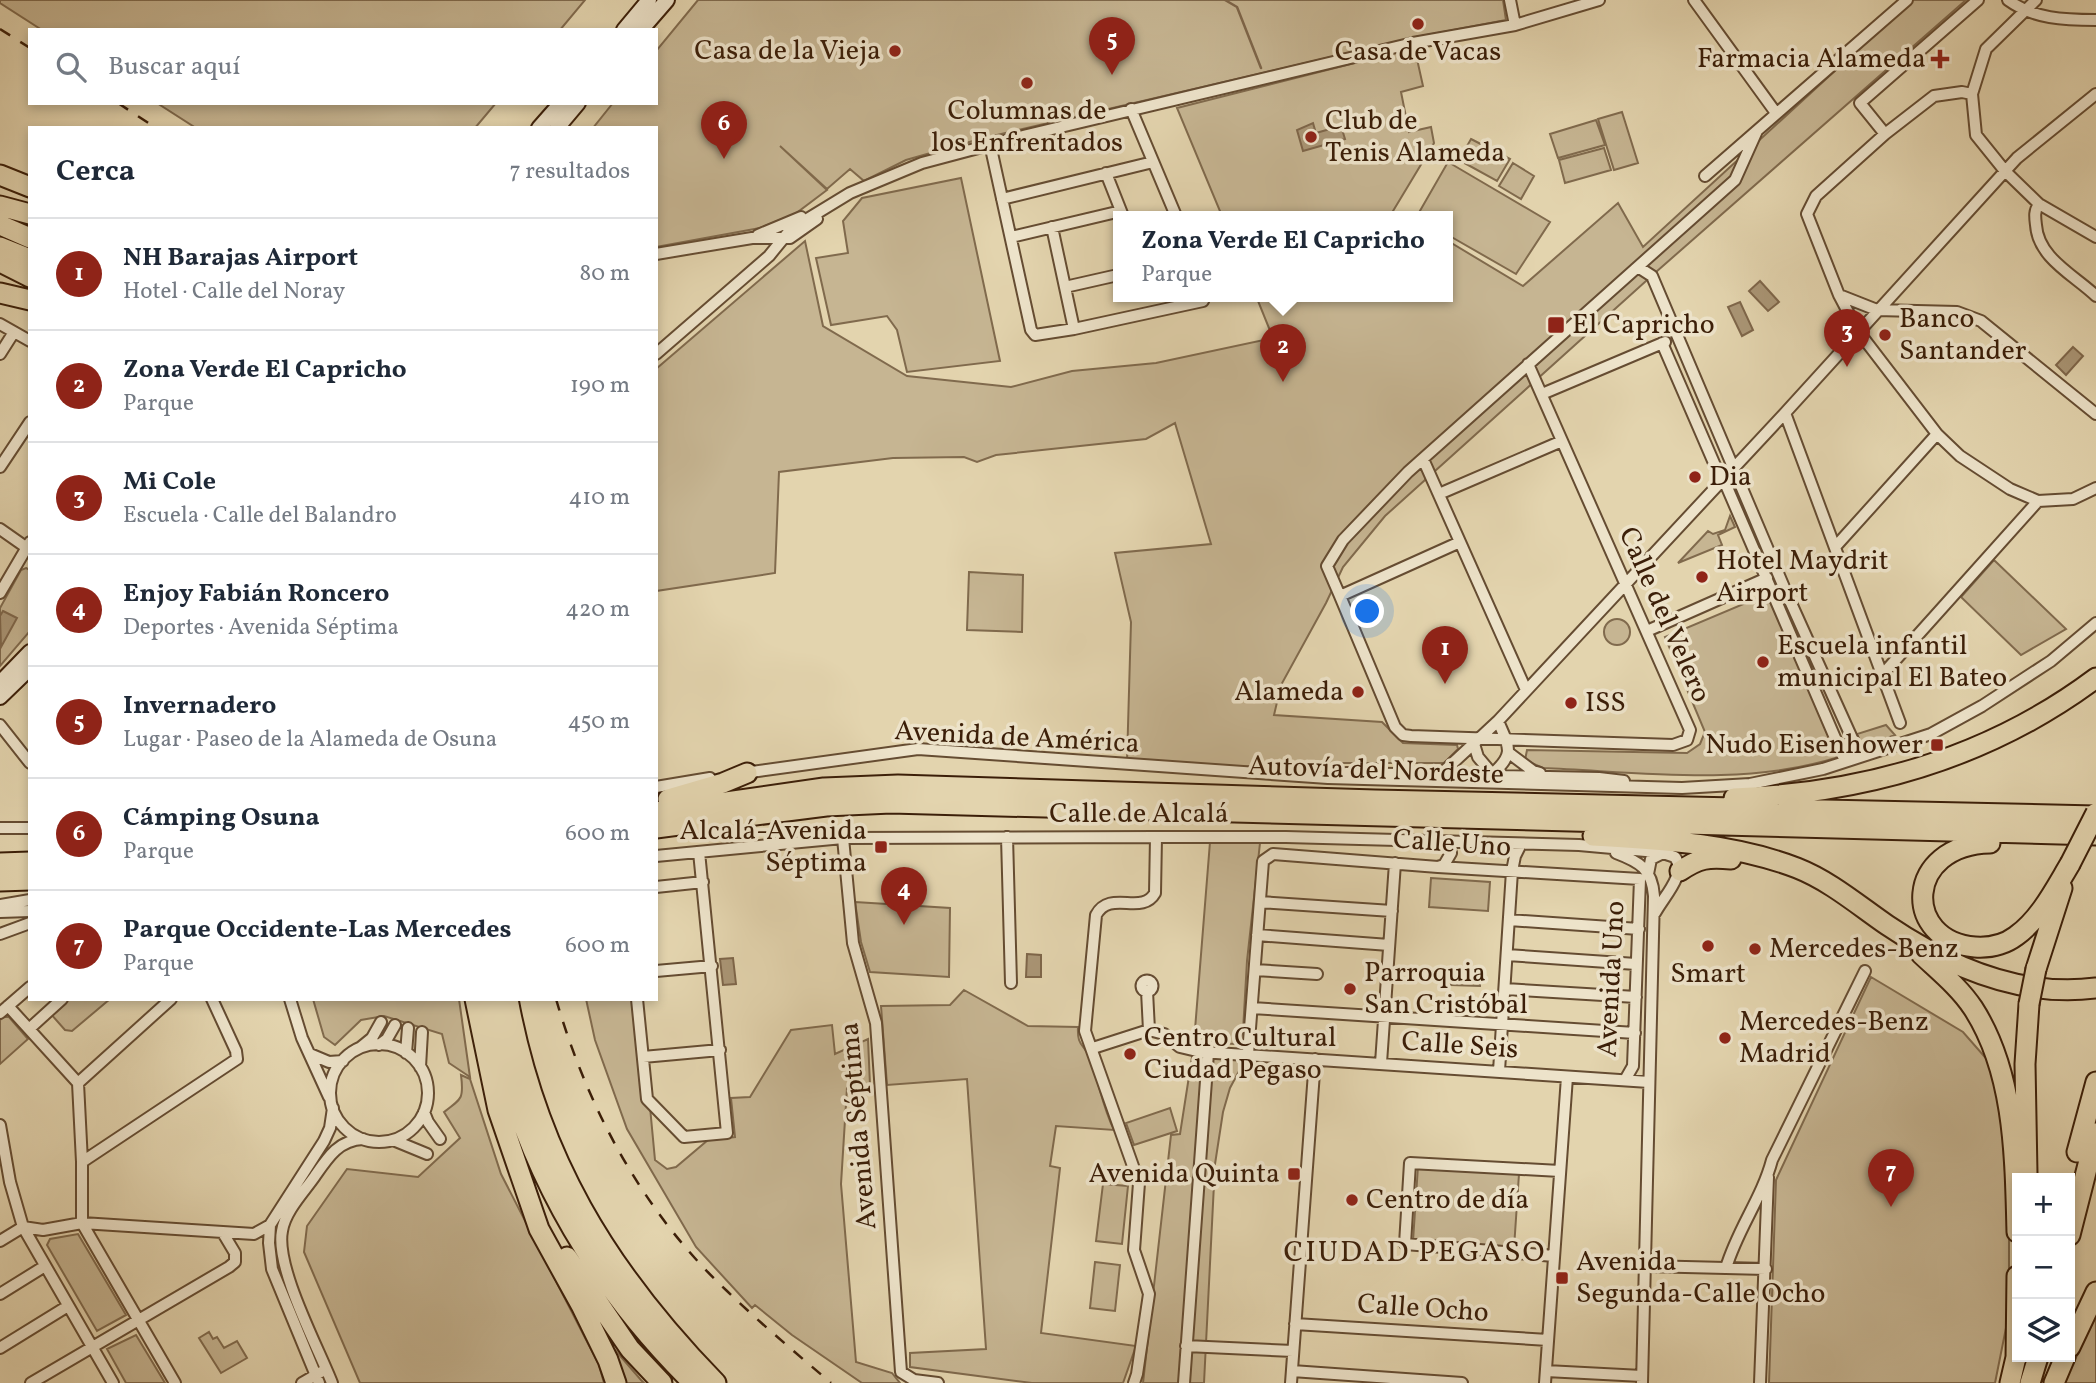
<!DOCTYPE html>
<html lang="es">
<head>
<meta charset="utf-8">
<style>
	:root { --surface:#fff; --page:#f6f6f7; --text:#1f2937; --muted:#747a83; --line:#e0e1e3; --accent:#8f2418 }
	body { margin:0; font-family:Vollkorn,serif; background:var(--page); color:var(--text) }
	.controls { position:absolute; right:21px; bottom:21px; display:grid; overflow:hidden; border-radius:0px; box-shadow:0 4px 10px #0003 }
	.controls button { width:63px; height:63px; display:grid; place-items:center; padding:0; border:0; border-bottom:2px solid var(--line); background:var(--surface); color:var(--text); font:35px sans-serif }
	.you { position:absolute; left:1368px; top:612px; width:24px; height:24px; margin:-18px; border:5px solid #fff; border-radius:50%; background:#1a73e8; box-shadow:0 0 0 10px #1a73e833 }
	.badge { display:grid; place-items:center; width:46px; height:46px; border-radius:50%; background:var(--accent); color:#fff; font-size:23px; font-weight:700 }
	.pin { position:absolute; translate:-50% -58px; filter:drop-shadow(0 2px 4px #0008) }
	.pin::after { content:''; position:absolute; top:37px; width:24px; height:21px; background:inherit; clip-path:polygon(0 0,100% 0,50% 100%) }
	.popup { position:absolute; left:1113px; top:211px; width:340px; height:91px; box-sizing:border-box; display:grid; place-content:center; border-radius:0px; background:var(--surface); filter:drop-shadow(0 2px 5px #0005); font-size:23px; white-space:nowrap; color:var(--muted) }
	.popup b { font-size:26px; color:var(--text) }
	.popup::after { content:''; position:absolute; left:50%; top:100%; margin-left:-14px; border:14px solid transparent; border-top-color:var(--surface) }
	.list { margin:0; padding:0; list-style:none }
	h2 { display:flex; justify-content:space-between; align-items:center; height:91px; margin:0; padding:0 28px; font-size:30px }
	h2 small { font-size:23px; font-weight:400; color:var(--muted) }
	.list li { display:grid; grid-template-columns:46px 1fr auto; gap:21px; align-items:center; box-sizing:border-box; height:112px; padding:0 28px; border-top:2px solid var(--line) }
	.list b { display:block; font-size:26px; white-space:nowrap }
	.list p { margin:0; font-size:23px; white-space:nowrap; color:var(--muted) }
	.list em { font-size:23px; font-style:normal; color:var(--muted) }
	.icon { flex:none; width:38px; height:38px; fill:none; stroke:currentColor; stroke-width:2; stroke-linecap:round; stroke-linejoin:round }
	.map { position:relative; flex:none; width:2096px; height:1383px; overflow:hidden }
	.search { position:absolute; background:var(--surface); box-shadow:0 4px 10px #0003; left:28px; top:28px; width:630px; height:77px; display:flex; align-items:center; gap:18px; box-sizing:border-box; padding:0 24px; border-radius:0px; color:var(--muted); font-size:26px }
	.panel { position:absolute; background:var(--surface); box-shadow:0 4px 10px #0003; left:28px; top:126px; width:630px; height:875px; border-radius:0px }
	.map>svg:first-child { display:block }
	.green { fill:#c6b592; stroke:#806a4d; stroke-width:2 }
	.water { fill:#aa9676; stroke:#7e664a; stroke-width:2 }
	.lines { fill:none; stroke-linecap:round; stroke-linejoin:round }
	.stream { stroke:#7e664a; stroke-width:2.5 }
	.street-casing { stroke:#654c32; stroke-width:14 }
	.secondary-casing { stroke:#3b1e08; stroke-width:18 }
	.highway-casing { stroke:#3b1e08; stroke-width:23 }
	.street { stroke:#ede3ca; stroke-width:10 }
	.secondary { stroke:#ede3ca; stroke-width:14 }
	.highway { stroke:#e3d4ae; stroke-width:19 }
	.rail { stroke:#3b1e08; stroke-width:2.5; stroke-dasharray:12 12; stroke-linecap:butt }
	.highway-bridge-casing { stroke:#3b1e08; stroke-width:23; stroke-linecap:butt }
	.highway-bridge { stroke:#e3d4ae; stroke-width:19 }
	.poi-dot { fill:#8f2418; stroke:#ede3ca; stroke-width:2.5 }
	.labels { text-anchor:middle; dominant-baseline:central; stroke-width:7; stroke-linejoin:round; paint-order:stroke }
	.poi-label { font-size:28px; fill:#3b1e08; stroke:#ede3ca; text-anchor:start }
	.street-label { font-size:28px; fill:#3b1e08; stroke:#ede3ca }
	.neighbourhood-label { font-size:30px; letter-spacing:2px; fill:#3b1e08; stroke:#ede3ca }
</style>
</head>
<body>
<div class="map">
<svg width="2096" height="1383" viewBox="0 0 2096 1383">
	<rect width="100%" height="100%" fill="#e3d4ae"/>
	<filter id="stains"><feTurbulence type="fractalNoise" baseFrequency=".00286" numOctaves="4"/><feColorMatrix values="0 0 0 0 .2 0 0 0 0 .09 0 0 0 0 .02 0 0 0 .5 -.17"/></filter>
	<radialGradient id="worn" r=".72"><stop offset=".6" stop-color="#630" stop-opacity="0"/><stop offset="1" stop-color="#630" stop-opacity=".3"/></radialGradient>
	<path class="green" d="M0,0H585L560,30H42L0,3Z
		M698,0H1503L1506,20L1416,37L980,139L906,160L864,181L850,169L827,189L780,146L827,190L795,214L760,228L656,247V128H593L613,103H656V51Z
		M1912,0H1966L1656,272L1385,516L1343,567L1326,603L1281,685L1274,715L1382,722L1403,743L1457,745L1458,749L1444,763H1309L1223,768L1127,761L1131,622L1115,553L1211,544L1175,423L1146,439L996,455L977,462L964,457L893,458L779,472L775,573L656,591V369L805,241L823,326L907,376L1011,387L1072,371L1156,363L1273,338L1256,296H1448V241L1523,286L1618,203L1643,247Z
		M1415,50L1423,86L1401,92L1409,132L1431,127L1434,143L1390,216H1222L1177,108L1394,53Z
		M157,103H496L475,128H196Z
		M1622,112L1638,163L1614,170L1598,119Z
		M1596,120L1605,145L1558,158L1550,134Z
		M1471,139L1510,159L1497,181L1459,160Z
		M1604,148L1611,170L1565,183L1559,160Z
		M1448,162L1550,222L1516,274L1448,235V216H1417Z
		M1513,163L1534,176L1521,199L1499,186Z
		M961,178L1000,361L907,372L897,330L887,316L831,325L816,258L848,253L843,221L862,198Z
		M1730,516L1735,527L1718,535L1722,545L1678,563L1708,531L1713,534L1725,530Z
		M1994,560L2066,629L2021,655L1961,597Z
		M26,568L30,570V631L0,666V608L21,570Z
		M969,572L1023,575L1022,632L967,630Z
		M1767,594L1839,757C1744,787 1641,772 1543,768L1525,760L1527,750L1687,753L1700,744L1705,732L1665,637Z
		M1604 632a13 13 0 1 1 26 0a13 13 0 1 1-26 0Z
		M1886,725L1895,735L1866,746L1861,743L1857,734Z
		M1210,842L1260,843L1247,961L1243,1031L1240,1041L1236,1044L1194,1042Z
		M1431,878L1490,882L1488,911L1429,907Z
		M855,902L950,908L949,977L870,972L861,942Z
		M1452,969L1481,970L1480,986L1451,985Z
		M1871,977L1963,1032L1991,1064L2002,1125L2009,1235V1313L1995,1383H1769L1776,1180Z
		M964,990L1028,1026L1078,1027C1077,1046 1083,1043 1089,1056C1099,1081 1102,1106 1114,1130L1056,1126L1050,1166L1060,1168L1041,1333L1136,1346L1123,1383H1032L910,1367V1353L986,1349L967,1079L887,1085L881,1006L950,1005Z
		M66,999H110L72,1031L65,1030L50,1013Z
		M313,999H459L470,1077L449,1063L442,1034L384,1016L361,1020L335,1045L324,1037Z
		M586,999H633L650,1107L655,1160L667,1169L676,1167L708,1140L735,1137L731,1098L750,1097L791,1030L832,1025L835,1054L868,1039L870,1085L847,1088L841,1184L856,1362L892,1373L900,1383H862L792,1335L755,1305L752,1308L696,1247L627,1129L595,1040Z
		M3,1017H9L28,1039L0,1064V1020Z
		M1192,1057L1245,1060L1230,1088L1223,1112L1215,1164L1204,1383H1143L1171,1135L1180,1134Z
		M461,1075L470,1079L501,1174L599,1365L604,1383H360L304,1252L307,1226L347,1169L418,1177L460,1138L444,1112C462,1099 464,1098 461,1075Z
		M1170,1108L1177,1131L1134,1145L1126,1123Z
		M1418,1166L1519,1174L1514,1248L1413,1241Z
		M1103,1184L1128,1186L1122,1244L1096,1241Z
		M78,1234L126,1315L97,1331L47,1245L50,1239Z
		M1095,1262L1120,1265L1115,1311L1090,1308Z
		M2096,1315V1383H2064Z
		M209,1332L213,1339L217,1337L224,1348L237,1341L247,1358L221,1373L199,1338Z
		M136,1335L165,1383H126L107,1349Z
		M609,1343L641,1380L644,1383H624Z"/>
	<path class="water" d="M1313,123L1315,130L1305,136L1341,126L1345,139L1303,151L1297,130Z
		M1760,281L1779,302L1768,311L1749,291Z
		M1740,302L1753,330L1742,336L1728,307Z
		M2073,347L2083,356L2066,375L2056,365Z
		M3,611L17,618L1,647L0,616Z
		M1027,954L1041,955V977H1026Z
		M733,958L736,984L723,985L720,959Z"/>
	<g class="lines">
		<path class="stream" d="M1225,0L1237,7L1261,68"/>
		<g class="street-casing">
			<path id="street" d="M1510,0L1515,25
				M1694,0L1776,113
				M2008,0C2034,19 2064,20 2096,20
				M2036,0L1986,49L1972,94L1976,135L2005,171L2039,204L2096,237
				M1972,94L1962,92L1934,96L1885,134L1816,196L1807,214L1839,295L1858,331L1937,434L1960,456L2010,489L2038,501L2073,499L2096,488
				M1131,109L1176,216
				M1885,134L1860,103L1978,0
				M990,144L1031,330L1035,335L1074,329L1203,301L1205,296
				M1106,173L1123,216
				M1705,176L1907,0
				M1002,199L1153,162
				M2039,204C2034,211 2035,217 2036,225C2038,258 2074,275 2096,296
				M1052,227L1074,329
				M758,235L801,217
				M1011,237L1121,211
				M656,254L752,238H790L817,219
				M1638,267L1652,276L1786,592L1860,756
				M1065,287L1118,275
				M1839,295L1877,310L1957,312L1981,321L2096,414
				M0,324L30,341
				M1662,343L1717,470L1723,478L1845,761
				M0,354L14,332
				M656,354L769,256L791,229L850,193L922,163L1027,135L1413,43L1515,25L1599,0
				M1542,394L1665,342
				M1785,413L1900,723
				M1423,459L1526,690
				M0,467L30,422
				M1439,494L1562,441
				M0,529L30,550
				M1460,542L1340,596L1395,727L1403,735L1411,736L1673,745L1687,740L1690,730L1528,364
				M1836,546L1937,434
				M0,593L30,542
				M1340,596L1327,566L1343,540L1408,472L1735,180L1757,131
				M1647,631L1767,578
				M1882,675L2038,501
				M0,725L30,763
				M1474,744L1478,757L1494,776
				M1509,753L1533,771L1540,773
				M744,773L918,749L1328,778L1682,788L1750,784L1823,769L1931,734L1982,706L2051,661L2096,623
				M1346,773L1599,778L1624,781
				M1442,773L1498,721L1785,413L2017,158L2096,94
				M1491,775C1516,754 1509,747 1498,721
				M656,787L710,778
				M0,828H30
				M1007,837L1011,983
				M843,838L853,943L876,1023L901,1372L914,1380L938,1383
				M1616,853C1640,862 1652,869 1654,896L1642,1383
				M656,856L843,838L1156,837H1286L1579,845L1668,853
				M1438,867L1444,865L1451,853L1448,847L1439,842
				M1648,874L1651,859L1663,853L1675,857C1687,874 1664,896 1655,913
				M656,887L703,882
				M1260,902L1392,911
				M0,905L30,900
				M0,912L30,911
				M1509,920L1639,929
				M0,934L30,923
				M1257,935L1389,945
				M1507,955L1636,964
				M1255,970L1317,974
				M656,971L712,966
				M1141.5 986a5.5 5.5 0 1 1 11 0a5.5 5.5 0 1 1-11 0Z
				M1505,989L1636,997
				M1147,991L1149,1030
				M290,999L302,1038L329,1097
				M637,999L647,1099L684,1137L727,1133L699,852
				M8,1006L78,1083
				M1252,1008L1635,1033
				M0,1013L30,987
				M29,1029L62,999
				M330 1093a49 49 0 1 1 98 0a49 49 0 1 1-98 0Z
				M379,1045L387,1039L395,1025
				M361,1047L372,1038L381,1022
				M1093,1048L1149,1030L1164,1034L1180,1047L1201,1052L1649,1082
				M406,1053L408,1028
				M310,1054L329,1062L343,1061
				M1248,1054L1263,861L1273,854L1438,867L1640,879L1633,1066L1625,1080
				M643,1057L720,1050
				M1381,1063L1395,863
				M420,1067L422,1032
				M1499,1071L1512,871L1515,856L1521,844
				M424,1112L428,1122L440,1139
				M0,1125L10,1182L23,1227L113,1383
				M393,1140L427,1154
				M82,1162L237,1059L236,1051L212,999
				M82,1223V1162L78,1083L171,999
				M82,1223L175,1383
				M0,1241L23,1227L43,1230L82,1223L254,1234L270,1225
				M1554,1256L1405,1244L1410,1163L1560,1171
				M1645,1266L1766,1269
				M1726,1268C1737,1230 1762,1198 1772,1160L1865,971
				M0,1294L45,1266
				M1295,1324L1548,1340
				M1186,1346L1293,1351
				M0,1348L68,1306
				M1292,1371L1462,1383
				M1546,1371L1642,1376
				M31,1383L229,1267L235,1262V1253L223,1233
				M302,1383L321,1372
				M319,1383L272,1269L269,1243L270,1225L324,1141L330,1128L333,1108
				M332,1383C318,1347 275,1267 282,1231C285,1211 304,1192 315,1176C328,1157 339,1140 363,1139
				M1134,1383L1137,1374L1149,1294L1134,1250L1139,1183L1085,1031L1096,915C1110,889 1142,916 1155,893L1156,837
				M1184,1383L1208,1053
				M1291,1383L1315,1059
				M1545,1383L1567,1077
				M1760,1383L1768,1177"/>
		</g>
		<g class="secondary-casing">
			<path id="secondary" d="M624,30L649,0
				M641,30L667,0
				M539,128L561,103
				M557,128L578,103
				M0,683L30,652
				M0,697L30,668"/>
		</g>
		<g class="highway-casing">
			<path id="highway" d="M0,175L30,187
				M0,206L30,214
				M0,225L30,238
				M0,247L30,259
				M0,262L30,277
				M0,293L30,300
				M1734,798C1867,793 1989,758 2096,678
				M668,799L723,783L747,773
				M656,812L824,788L898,785L1375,800L2096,816
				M656,828L826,806L891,803L2096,835
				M1593,836C1662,840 1732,843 1797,868C1830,881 1858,905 1887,925C1949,967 2020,998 2096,988
				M1990,843C1904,845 1902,941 1975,947C1990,948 2004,945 2016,936C2040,919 2055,889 2070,864
				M0,863L30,862
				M1680,871C1699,858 1708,857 1731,859
				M0,881L30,880
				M1921,954C1939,971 1959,987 1973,1008C2015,1073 2015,1157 2017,1232
				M2036,969L2062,888
				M475,999L498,1110L539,1229L582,1307L608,1360L616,1383
				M489,999C497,1034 504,1069 515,1102C551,1209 613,1304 693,1383
				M508,999C537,1156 606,1270 716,1383
				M2077,1152L2096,1082
				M2027,1174L2025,1064L2029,1004
				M2070,1235L2096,1133
				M567,1257L630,1349L662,1383
				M2070,1347L2096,1292
				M2016,1359L2017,1276
				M2010,1383L2017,1353
				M2030,1383L2038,1357
				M2054,1383L2065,1357"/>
		</g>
		<use href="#street" class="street"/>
		<use href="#secondary" class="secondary"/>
		<use href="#highway" class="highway"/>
		<path class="rail" d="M0,29L30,48
			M118,103L156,128
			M556,999C588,1109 643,1212 727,1291C760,1323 796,1353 831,1383"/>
		<g class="highway-bridge-casing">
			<path id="highway-bridge" d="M2070,864L2096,813
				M2029,1004L2036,969"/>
		</g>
		<use href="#highway-bridge" class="highway-bridge"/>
	</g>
	<g class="poi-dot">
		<circle cx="1418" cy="24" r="7"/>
		<circle cx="895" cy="51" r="7"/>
		<path d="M1936.5 48.5h7v7h7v7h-7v7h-7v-7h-7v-7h7z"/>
		<circle cx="1027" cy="83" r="7"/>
		<circle cx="1311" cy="137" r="7"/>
		<rect x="1547" y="316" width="18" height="18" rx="3.5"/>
		<circle cx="1885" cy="335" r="7"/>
		<circle cx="1695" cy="477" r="7"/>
		<circle cx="1702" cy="577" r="7"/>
		<circle cx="1763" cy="662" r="7"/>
		<circle cx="1358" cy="692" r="7"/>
		<circle cx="1571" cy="703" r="7"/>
		<rect x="1930" y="738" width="14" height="14" rx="3.5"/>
		<rect x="874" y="840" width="14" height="14" rx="3.5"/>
		<circle cx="1708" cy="946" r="7"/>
		<circle cx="1755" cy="949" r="7"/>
		<circle cx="1350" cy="989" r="7"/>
		<circle cx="1725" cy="1038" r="7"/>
		<circle cx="1130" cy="1054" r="7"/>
		<rect x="1287" y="1167" width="14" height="14" rx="3.5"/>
		<circle cx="1352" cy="1200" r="7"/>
		<rect x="1555" y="1271" width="14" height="14" rx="3.5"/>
	</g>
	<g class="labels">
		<g class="poi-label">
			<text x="881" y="51" text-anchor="end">Casa de la Vieja</text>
			<text x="1418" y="52" text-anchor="middle">Casa de Vacas</text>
			<text x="1926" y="59" text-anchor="end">Farmacia Alameda</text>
			<text x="1027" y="111" text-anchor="middle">Columnas de<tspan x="1027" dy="32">los Enfrentados</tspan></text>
			<text x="1325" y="121">Club de<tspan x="1325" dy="32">Tenis Alameda</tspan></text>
			<text x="1899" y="319">Banco<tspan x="1899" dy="32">Santander</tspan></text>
			<text x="1572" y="325">El Capricho</text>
			<text x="1709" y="477">Dia</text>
			<text x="1716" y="561">Hotel Maydrit<tspan x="1716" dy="32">Airport</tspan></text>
			<text x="1777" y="646">Escuela infantil<tspan x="1777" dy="32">municipal El Bateo</tspan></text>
			<text x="1344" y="692" text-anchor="end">Alameda</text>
			<text x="1585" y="703">ISS</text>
			<text x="1923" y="745" text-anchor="end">Nudo Eisenhower</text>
			<text x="867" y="831" text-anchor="end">Alcalá-Avenida<tspan x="867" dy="32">Séptima</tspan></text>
			<text x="1769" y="949">Mercedes-Benz</text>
			<text x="1364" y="973">Parroquia<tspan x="1364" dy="32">San Cristóbal</tspan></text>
			<text x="1708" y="974" text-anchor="middle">Smart</text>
			<text x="1739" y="1022">Mercedes-Benz<tspan x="1739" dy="32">Madrid</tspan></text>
			<text x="1144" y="1038">Centro Cultural<tspan x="1144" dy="32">Ciudad Pegaso</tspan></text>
			<text x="1280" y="1174" text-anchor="end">Avenida Quinta</text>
			<text x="1366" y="1200">Centro de día</text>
			<text x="1576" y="1262">Avenida<tspan x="1576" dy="32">Segunda-Calle Ocho</tspan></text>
		</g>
		<g class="street-label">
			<text transform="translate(1664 615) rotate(66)">Calle del Velero</text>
			<text transform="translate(1017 738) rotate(3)">Avenida de América</text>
			<text transform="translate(1376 771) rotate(2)">Autovía del Nordeste</text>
			<text x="1139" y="814">Calle de Alcalá</text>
			<text transform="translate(1452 844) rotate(4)">Calle Uno</text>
			<text transform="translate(1612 979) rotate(-87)">Avenida Uno</text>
			<text transform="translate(1460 1046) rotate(4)">Calle Seis</text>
			<text transform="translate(859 1126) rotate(-95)">Avenida Séptima</text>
			<text transform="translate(1423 1309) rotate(4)">Calle Ocho</text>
		</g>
		<g class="neighbourhood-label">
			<text x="1415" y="1253">CIUDAD PEGASO</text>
		</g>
	</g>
	<rect width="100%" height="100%" filter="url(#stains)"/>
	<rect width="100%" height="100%" fill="url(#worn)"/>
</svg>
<div class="controls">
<button>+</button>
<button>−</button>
<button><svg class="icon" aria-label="layers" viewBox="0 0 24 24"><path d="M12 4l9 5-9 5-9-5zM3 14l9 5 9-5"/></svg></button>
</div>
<div class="you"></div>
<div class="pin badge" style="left:1445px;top:684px">1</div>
<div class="pin badge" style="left:1283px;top:382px">2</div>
<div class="popup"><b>Zona Verde El Capricho</b>Parque</div>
<div class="pin badge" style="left:1847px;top:367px">3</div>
<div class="pin badge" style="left:904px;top:925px">4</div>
<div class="pin badge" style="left:1112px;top:75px">5</div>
<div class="pin badge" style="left:724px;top:159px">6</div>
<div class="pin badge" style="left:1891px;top:1207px">7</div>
<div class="search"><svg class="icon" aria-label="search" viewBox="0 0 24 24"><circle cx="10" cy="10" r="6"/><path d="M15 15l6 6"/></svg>Buscar aquí</div>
<section class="panel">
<h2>Cerca<small>7 resultados</small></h2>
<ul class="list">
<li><span class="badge">1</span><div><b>NH Barajas Airport</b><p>Hotel · Calle del Noray</p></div><em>80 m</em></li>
<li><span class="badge">2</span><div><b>Zona Verde El Capricho</b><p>Parque</p></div><em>190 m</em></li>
<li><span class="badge">3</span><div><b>Mi Cole</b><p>Escuela · Calle del Balandro</p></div><em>410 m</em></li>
<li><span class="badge">4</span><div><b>Enjoy Fabián Roncero</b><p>Deportes · Avenida Séptima</p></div><em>420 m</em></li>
<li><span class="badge">5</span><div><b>Invernadero</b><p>Lugar · Paseo de la Alameda de Osuna</p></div><em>450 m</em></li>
<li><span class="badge">6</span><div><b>Cámping Osuna</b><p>Parque</p></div><em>600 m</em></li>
<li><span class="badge">7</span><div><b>Parque Occidente-Las Mercedes</b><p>Parque</p></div><em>600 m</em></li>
</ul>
</section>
</div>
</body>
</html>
